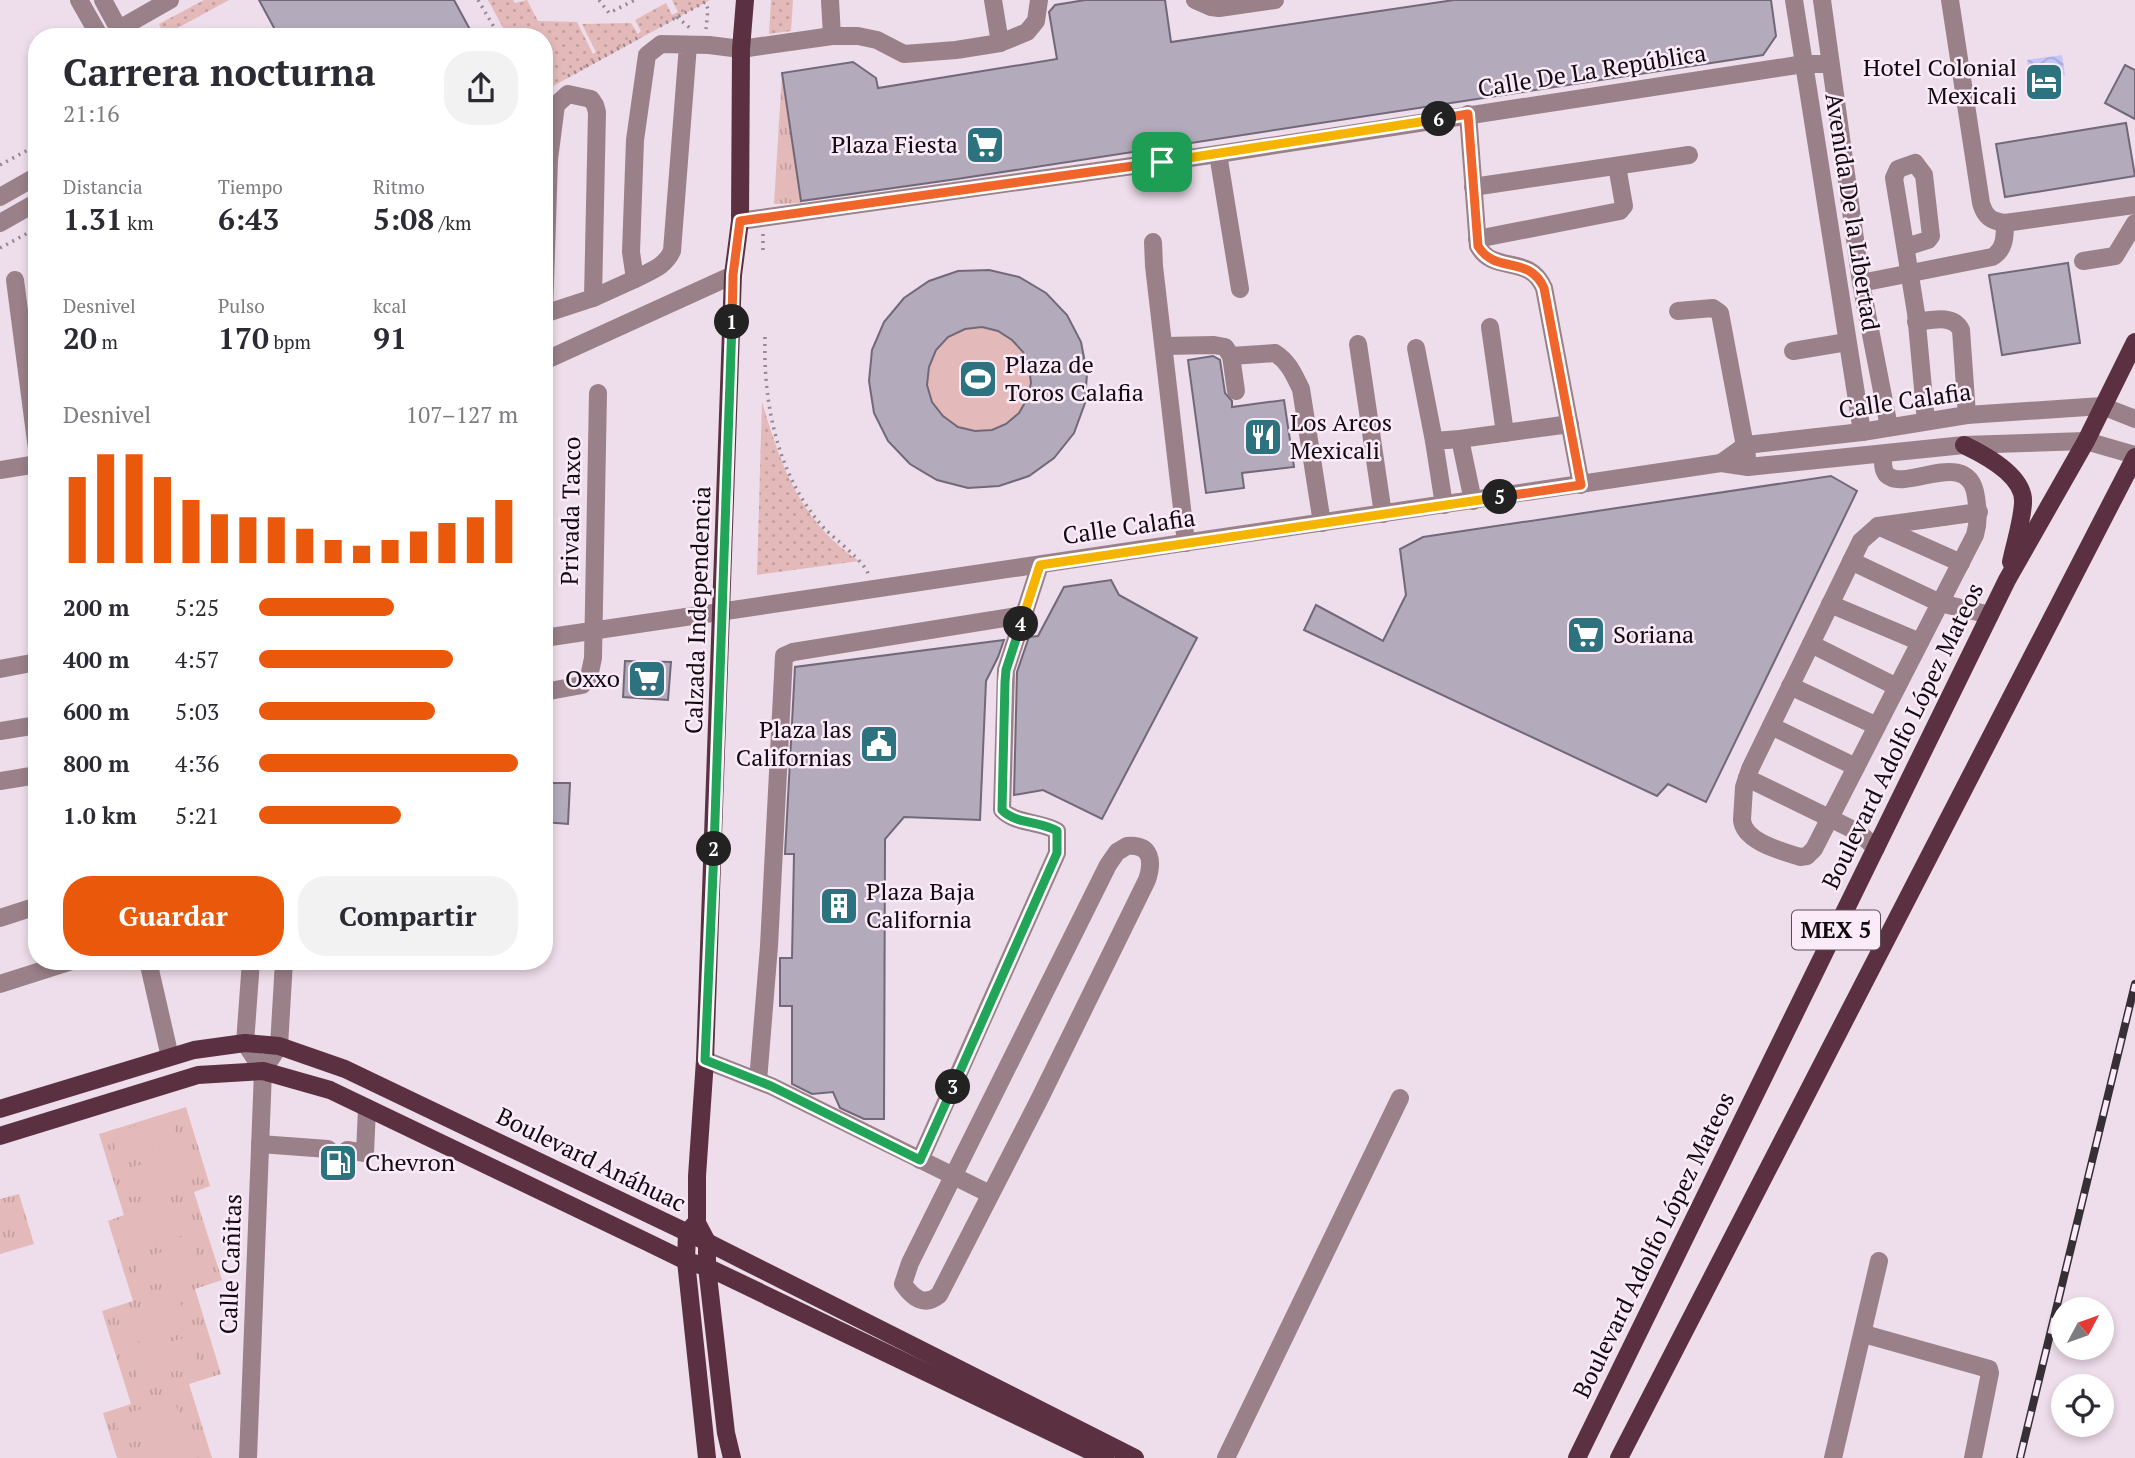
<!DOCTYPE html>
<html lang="es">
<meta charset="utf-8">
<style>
:root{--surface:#fff;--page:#f2f2f3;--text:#2b2b33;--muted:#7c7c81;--accent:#ea580c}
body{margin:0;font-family:"PT Serif",serif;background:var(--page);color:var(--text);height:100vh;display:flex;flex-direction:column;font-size:26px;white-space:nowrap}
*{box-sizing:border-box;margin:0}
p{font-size:23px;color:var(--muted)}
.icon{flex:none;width:38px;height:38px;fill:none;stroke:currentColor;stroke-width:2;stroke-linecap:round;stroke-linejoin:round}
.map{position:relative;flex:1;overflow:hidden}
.details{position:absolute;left:28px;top:28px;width:525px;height:942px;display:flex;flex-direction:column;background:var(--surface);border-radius:28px;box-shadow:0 4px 10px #0003}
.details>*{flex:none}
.needle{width:46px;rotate:49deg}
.tools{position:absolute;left:2051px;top:1297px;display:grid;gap:14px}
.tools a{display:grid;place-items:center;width:63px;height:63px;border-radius:50%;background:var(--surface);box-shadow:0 4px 10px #0003;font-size:35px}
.pin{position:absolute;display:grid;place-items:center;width:60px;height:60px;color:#fff;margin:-30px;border-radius:14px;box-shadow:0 4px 10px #0006}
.km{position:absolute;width:35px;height:35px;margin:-18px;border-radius:50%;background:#222;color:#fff;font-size:19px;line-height:35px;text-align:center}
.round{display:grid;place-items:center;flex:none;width:74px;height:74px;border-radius:28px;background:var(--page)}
.head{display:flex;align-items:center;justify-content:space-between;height:119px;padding:0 35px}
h1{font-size:38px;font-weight:700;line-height:52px}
.figures{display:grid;grid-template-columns:repeat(3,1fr);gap:10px;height:119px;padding:7px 35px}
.figures div{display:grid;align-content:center}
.figures b{font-size:30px;font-weight:700}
.figures small{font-size:19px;font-weight:400}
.figures p{font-size:19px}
.chart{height:196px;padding:14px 35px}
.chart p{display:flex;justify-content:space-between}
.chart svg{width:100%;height:126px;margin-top:7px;stroke:var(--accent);stroke-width:6}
.primary-button{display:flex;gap:14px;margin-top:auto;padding:14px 35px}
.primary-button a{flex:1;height:80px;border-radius:28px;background:var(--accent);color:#fff;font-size:28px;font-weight:700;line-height:80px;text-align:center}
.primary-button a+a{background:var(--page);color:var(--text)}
ul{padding:0 35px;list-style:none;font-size:23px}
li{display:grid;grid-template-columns:112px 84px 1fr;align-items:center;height:52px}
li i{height:18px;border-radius:9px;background:var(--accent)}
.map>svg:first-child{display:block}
.grass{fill:url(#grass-dots)}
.park{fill:url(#park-tufts)}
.garden{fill:#e3bab9}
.water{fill:url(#water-waves)}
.building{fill:#b3aabb;stroke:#716979;stroke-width:2;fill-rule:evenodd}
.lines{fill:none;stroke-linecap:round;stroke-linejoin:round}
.path{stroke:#958892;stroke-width:3.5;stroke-dasharray:2 5;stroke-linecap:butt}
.minor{stroke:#9a8089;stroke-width:18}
.major{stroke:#5b3141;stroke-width:18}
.rail-casing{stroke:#372f36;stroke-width:8}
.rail{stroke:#fbeaf8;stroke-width:5;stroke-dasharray:16;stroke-linecap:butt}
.split-1-casing{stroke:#fff;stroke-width:14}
.split-2-casing{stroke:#fff;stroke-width:14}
.split-3-casing{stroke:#fff;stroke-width:14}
.split-4-casing{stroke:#fff;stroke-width:14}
.split-5-casing{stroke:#fff;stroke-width:14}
.split-6-casing{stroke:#fff;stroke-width:14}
.split-7-casing{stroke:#fff;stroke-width:14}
.split-1{stroke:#f0652b;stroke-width:9}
.split-2{stroke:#22a559;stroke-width:9}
.split-3{stroke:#22a559;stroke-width:9}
.split-4{stroke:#22a559;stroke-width:9}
.split-5{stroke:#f5b400;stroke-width:9}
.split-6{stroke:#f0652b;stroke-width:9}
.split-7{stroke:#f5b400;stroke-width:9}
.labels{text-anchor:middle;stroke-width:5;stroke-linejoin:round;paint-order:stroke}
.shield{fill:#fbeaf8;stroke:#574e56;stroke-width:2}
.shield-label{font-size:23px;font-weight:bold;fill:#110b10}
.poi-label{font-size:24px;fill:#110b10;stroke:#fbeaf8;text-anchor:start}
.street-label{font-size:24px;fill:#110b10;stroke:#fbeaf8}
</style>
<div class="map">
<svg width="2135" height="1458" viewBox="0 0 2135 1458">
<defs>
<pattern id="grass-dots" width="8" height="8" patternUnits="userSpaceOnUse" patternTransform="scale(1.75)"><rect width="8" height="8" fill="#e3bab9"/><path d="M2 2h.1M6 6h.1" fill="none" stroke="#c29f9e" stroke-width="1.8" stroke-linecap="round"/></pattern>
<pattern id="park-tufts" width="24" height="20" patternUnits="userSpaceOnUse" patternTransform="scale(1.75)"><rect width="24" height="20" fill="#e3bab9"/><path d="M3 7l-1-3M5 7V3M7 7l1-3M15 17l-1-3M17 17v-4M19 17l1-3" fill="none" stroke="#c29f9e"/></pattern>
<pattern id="water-waves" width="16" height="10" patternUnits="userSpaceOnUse" patternTransform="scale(1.75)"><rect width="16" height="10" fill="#c4c5fb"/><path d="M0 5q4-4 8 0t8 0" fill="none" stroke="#a7a8d6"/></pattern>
</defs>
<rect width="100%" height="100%" fill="#eeddea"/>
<g class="grass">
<polygon points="204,0 229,0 174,30 162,31 159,24"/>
<polygon points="488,0 513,0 515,3 527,0 538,21 577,22 593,54 596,52 582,24 631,23 638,34 641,31 635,20 666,3 672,15 678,12 672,0 710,0 544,91 544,37 508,37"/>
<polygon points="771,0 793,0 791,31 769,34"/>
<path d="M762 402C781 466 800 522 859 561L757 575Z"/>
</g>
<g class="park">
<polygon points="782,73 801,203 774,204"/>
<polygon points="186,1107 210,1186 194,1192 222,1280 195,1289 221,1374 189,1384 212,1458 117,1458 103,1413 131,1404 102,1311 133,1301 108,1221 124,1215 99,1134"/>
<polygon points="19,1194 34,1244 0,1254 0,1199"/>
</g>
<g class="garden">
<circle cx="978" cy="379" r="109"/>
<polygon points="170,1116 179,1144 119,1161 111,1133"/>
<polygon points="182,1153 190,1181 131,1198 122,1170"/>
<polygon points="183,1205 191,1233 131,1250 123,1222"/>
<polygon points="194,1243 202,1271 142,1288 134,1260"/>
<polygon points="179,1298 187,1326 127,1345 118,1317"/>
<polygon points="190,1336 199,1364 139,1382 130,1354"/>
<polygon points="174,1399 183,1427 123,1445 114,1417"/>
<polygon points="186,1436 193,1458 127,1458 126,1454"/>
</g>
<polygon class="water" points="2062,55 2065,75 2030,80 2027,60"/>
<g class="building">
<polygon points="259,0 454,0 474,37 279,37"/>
<polygon points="1085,0 1165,0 1171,42 1454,0 1771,0 1776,36 1763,55 957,179 801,201 782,73 853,62 876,78 878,88 1057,59 1049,12 1055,5"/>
<polygon points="2125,65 2135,70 2135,119 2105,103"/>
<polygon points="2126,123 2135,176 2005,197 1996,144"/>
<polygon points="2068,263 2080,343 2002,355 1989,275"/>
<path d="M989 270 1019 277 1046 293 1067 315 1081 342 1087 373 1085 403 1074 433 1054 458 1029 476 999 486 968 488 937 480 910 464 888 441 874 413 869 381 872 350 884 322 904 298 929 281 958 271ZM982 327 998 331 1012 340 1023 352 1029 367 1031 383 1027 399 1019 413 1006 424 992 430 975 431 958 427 943 416 932 402 927 385 929 367 936 350 948 337 965 329Z"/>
<polygon points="1213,356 1220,360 1225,393 1232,401 1232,407 1284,400 1294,467 1242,473 1244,488 1206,493 1188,360"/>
<polygon points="1831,476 1857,491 1706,802 1668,784 1657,796 1304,630 1316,605 1383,641 1406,595 1400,549 1423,537"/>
<polygon points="1111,580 1119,595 1197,638 1102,819 1043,790 1014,795 1017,672 1029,637 1038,636 1064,587"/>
<polygon points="1004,640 998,657 986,681 980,820 904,817 885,839 884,1119 864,1119 840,1108 833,1092 812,1094 792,1084 792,1006 780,1006 780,958 792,958 794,854 785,854 795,667"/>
<polygon points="625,661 671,662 668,700 623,697"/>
<polygon points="544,783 570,783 568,824 544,822"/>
<polygon points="337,1155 348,1162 348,1175 328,1176 328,1160"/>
</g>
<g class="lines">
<g class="path">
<polyline points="478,0 500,37"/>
<polyline points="599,0 609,13 635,0"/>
<polyline points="677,17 690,28"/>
<polyline points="660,26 705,2 708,9 706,29"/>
<polyline points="568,76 641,36"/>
<polyline points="0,165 37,145"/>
<polyline points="0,248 37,228"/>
<polyline points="763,250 763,234"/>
<path d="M765 337C763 405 778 477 824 528 835 539 865 562 868 574"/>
</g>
<g class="minor">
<polyline points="79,0 100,37"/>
<polyline points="103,0 123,37"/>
<polyline points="830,0 832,36"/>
<polyline points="993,0 1000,43"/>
<polyline points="1195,0 1211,7 1219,8 1275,0"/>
<polyline points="1794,0 1862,432"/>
<polyline points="1822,0 1861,283 1889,427"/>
<path d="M1950 0 1981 203C1985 217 1991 221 2005 223L2135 205"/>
<polyline points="119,29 170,0"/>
<path d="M688 45 672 251C665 267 650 271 635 279L631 252 635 140 647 55 661 44 709 45 741 49 832 36H858L877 40 904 54 956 50 1000 43 1027 32 1036 21 1039 0"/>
<path d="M1468 114 1478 246C1494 275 1529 253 1544 288L1581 485"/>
<polyline points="1218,154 1240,289"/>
<polyline points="544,159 549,159 544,314"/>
<polyline points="1473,187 1689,155"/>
<polyline points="0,197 37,176"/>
<polyline points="740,221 1218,154 1804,64 1829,64"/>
<polyline points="0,223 37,202"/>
<polyline points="1477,239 1620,211 1624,206 1617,166"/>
<polyline points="1153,242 1154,266 1186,543"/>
<polyline points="1906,247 1928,240 1931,236 1924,175 1915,163 1898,169 1894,178 1916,313 1926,421"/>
<polyline points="2083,261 2115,256 2135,223"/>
<polyline points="15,280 37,449"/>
<path d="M1861 283 1992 257C2005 250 2005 236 2005 223"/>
<polyline points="593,298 635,279"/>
<polyline points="1678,311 1713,308 1720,313 1747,457"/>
<polyline points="544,314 593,298 597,112 595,105 591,99 568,94 556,105 549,159"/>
<path d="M1916 322C1932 320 1953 314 1961 330L1967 415"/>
<polyline points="1490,327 1505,433"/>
<polyline points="1358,344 1383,514"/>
<polyline points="1165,346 1214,345 1225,347 1231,356 1236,391"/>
<polyline points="1416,348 1434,441"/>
<polyline points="1793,351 1847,342"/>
<path d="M1231 356 1275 353C1289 362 1294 375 1301 389L1322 523"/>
<polyline points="544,361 733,275"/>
<polyline points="1460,439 1473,501"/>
<path d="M1883 454C1883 460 1882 470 1887 475 1906 493 1969 445 1976 497 1978 511 1979 521 1975 535L1814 849 1807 856 1800 857C1782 851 1744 842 1742 820L1744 787 1750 769 1861 541 1878 526 1979 512"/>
<polyline points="1721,463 1746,445 1862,432 1967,415 2102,406 2135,419"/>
<polyline points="0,470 37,464"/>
<polyline points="1444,505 1434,441 1460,439 1570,424"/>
<polyline points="1878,526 1961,563"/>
<polyline points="1851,561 1940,603 1990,615"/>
<polyline points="1830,604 1920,642"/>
<polyline points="544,638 1721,463 1748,467 1964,445 2086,441 2135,455"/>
<polyline points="1811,644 1897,687"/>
<polyline points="0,669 37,662"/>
<polyline points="1790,686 1877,726"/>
<polyline points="544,692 582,685 589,677 593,658 598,393"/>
<polyline points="1771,726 1856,767"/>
<polyline points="0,731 37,725"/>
<polyline points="1747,778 1858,832 1876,848"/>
<polyline points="0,781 37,775"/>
<path d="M1127 846C1152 844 1153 862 1147 880L1039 1100 939 1295C924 1307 913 1298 903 1284L910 1263 1108 865 1117 852Z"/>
<polyline points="0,918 37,906"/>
<polyline points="148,961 170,1057"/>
<polyline points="251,961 245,1043 263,1071"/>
<polyline points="0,984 72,961"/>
<polyline points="705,1060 771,1086 990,1194"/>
<polyline points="263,1071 279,1046 284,961"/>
<polyline points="758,1081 769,946 784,656 793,652 1024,615"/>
<polyline points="260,1144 328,1149"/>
<polyline points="347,1150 365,1153 367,1108"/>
<path d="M920 1160 1057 853V831C1040 821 1015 824 1002 810L1006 670 1040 565"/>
<polyline points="1864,1334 1989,1369 1990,1373 1973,1458"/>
<polyline points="248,1458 263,1071"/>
<polyline points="1226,1458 1400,1098"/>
<polyline points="1833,1458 1879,1261"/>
</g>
<g class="major">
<path d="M1964 445C1985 455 2025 476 2023 503 2022 522 2015 543 2011 562"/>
<polyline points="0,1109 194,1050 245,1043 279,1046 345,1069 707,1242 1135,1458"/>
<polyline points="0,1136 198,1075 263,1071 330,1090 647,1242 686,1261 707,1267 1105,1458"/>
<polyline points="694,1225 687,1233 686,1261 707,1458"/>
<polyline points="732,1458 726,1433 707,1267 707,1242 697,1223 697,1176 705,1060 733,275 740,221 741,49 745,0"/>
<polyline points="1577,1458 2007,580 2086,441 2135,342"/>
<polyline points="1619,1458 2135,457"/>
</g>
<defs>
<polyline id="rail" points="2020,1458 2135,984"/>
</defs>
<use href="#rail" class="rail-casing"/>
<use href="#rail" class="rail"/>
</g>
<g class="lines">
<defs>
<polyline id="split-1" points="732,322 733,275 740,221 1162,162"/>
<polyline id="split-2" points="714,849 732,322"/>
<polyline id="split-3" points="714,849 705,1060 771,1086 920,1160 953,1087"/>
<path id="split-4" d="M953 1087 1057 853V831C1040 821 1015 824 1002 810L1005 682 1006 670 1021 624"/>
<polyline id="split-5" points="1021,624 1040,565 1500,497"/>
<path id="split-6" d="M1439 119 1468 114 1478 246C1495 275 1529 254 1544 288L1581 485 1500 497"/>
<polyline id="split-7" points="1162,162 1439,119"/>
</defs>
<use href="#split-1" class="split-1-casing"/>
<use href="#split-2" class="split-2-casing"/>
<use href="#split-3" class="split-3-casing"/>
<use href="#split-4" class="split-4-casing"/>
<use href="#split-5" class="split-5-casing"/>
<use href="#split-6" class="split-6-casing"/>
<use href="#split-7" class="split-7-casing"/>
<use href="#split-1" class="split-1"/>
<use href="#split-2" class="split-2"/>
<use href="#split-3" class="split-3"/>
<use href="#split-4" class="split-4"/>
<use href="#split-5" class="split-5"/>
<use href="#split-6" class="split-6"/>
<use href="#split-7" class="split-7"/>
</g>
<defs>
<symbol id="hotel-square" viewBox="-11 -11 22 22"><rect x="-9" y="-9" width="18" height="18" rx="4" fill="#2c737f" stroke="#fbeaf8"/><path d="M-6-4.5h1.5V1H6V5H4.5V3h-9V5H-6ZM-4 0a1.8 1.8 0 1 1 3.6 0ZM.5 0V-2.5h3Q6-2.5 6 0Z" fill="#fff"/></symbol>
<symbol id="supermarket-square" viewBox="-11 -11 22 22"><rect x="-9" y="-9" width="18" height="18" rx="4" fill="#2c737f" stroke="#fbeaf8"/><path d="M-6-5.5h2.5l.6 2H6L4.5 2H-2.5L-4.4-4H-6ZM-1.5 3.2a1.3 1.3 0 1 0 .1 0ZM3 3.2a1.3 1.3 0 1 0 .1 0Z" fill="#fff"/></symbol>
<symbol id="stadium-square" viewBox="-11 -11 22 22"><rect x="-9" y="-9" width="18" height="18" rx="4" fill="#2c737f" stroke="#fbeaf8"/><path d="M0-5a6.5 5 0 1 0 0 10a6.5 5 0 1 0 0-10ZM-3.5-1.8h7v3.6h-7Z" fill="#fff"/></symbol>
<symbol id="restaurant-square" viewBox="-11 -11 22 22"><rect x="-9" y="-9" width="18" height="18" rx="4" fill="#2c737f" stroke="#fbeaf8"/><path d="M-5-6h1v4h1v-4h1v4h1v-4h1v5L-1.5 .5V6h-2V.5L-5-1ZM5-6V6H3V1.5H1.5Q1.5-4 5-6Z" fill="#fff"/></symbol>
<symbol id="civic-square" viewBox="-11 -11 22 22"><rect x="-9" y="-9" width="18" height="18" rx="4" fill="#2c737f" stroke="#fbeaf8"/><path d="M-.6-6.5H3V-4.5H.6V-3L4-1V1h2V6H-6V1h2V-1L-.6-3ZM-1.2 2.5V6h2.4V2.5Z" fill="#fff"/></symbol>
<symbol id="building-square" viewBox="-11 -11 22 22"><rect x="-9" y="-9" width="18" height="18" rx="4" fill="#2c737f" stroke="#fbeaf8"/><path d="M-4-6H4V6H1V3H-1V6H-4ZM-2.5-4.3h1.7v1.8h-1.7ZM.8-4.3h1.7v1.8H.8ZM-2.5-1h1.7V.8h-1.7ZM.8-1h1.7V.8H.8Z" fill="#fff"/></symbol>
<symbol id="fuel-square" viewBox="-11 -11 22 22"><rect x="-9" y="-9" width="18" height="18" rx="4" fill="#2c737f" stroke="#fbeaf8"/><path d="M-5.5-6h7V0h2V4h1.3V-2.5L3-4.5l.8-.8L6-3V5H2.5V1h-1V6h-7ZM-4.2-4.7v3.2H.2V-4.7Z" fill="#fff"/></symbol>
</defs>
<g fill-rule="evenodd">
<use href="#hotel-square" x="2022" y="60" width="44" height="44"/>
<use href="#supermarket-square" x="963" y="123" width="44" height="44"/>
<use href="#stadium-square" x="956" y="357" width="44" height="44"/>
<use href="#restaurant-square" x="1241" y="415" width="44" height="44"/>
<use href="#supermarket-square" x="1564" y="613" width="44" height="44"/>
<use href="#supermarket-square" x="625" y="657" width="44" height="44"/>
<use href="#civic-square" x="857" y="722" width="44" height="44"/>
<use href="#building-square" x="817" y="884" width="44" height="44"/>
<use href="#fuel-square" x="316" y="1141" width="44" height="44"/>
</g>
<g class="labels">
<rect class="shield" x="1792" y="910.5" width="88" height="39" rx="5"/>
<g class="shield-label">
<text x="1836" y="938">MEX 5</text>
</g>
<g class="poi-label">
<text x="2017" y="76" text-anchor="end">Hotel Colonial<tspan x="2017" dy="28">Mexicali</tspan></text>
<text x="958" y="153" text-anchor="end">Plaza Fiesta</text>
<text x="1005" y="373">Plaza de<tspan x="1005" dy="28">Toros Calafia</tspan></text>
<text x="1290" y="431">Los Arcos<tspan x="1290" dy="28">Mexicali</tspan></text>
<text x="1613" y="643">Soriana</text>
<text x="620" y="687" text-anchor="end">Oxxo</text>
<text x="852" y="738" text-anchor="end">Plaza las<tspan x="852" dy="28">Californias</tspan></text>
<text x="866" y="900">Plaza Baja<tspan x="866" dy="28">California</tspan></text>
<text x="365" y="1171">Chevron</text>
</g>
<g class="street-label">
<text transform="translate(1592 71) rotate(-9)" y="8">Calle De La República</text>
<text transform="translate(1852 212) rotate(81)" y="8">Avenida De la Libertad</text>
<text transform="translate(1905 401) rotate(-8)" y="8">Calle Calafia</text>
<text transform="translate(571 511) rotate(-89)" y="8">Privada Taxco</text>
<text transform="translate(1129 527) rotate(-8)" y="8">Calle Calafia</text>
<text transform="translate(698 610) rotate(-88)" y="8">Calzada Independencia</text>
<text transform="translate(1903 736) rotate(-64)" y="8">Boulevard Adolfo López Mateos</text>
<text transform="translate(591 1160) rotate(26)" y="8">Boulevard Anáhuac</text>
<text transform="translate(1654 1245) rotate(-64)" y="8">Boulevard Adolfo López Mateos</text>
<text transform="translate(231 1264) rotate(-88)" y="8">Calle Cañitas</text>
</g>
</g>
</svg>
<div class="tools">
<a><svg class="needle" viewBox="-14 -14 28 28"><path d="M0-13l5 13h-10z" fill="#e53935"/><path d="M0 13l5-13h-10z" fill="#7c7c81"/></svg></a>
<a><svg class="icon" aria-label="locate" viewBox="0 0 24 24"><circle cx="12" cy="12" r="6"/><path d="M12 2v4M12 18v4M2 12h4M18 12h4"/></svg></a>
</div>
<div class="pin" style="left:1162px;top:162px;background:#1e9e55"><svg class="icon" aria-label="arrive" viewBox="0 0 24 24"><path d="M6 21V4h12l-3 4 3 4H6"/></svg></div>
<b class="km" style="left:732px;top:322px">1</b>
<b class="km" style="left:714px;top:849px">2</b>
<b class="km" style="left:953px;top:1087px">3</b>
<b class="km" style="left:1021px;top:624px">4</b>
<b class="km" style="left:1500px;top:497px">5</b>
<b class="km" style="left:1439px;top:119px">6</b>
<section class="details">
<div class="head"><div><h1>Carrera nocturna</h1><p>21:16</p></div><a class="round"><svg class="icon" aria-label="share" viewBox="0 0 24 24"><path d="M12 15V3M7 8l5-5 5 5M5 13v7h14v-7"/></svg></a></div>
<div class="figures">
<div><p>Distancia</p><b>1.31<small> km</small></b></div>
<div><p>Tiempo</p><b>6:43</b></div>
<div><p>Ritmo</p><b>5:08<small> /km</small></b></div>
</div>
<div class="figures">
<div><p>Desnivel</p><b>20<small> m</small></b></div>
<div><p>Pulso</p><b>170<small> bpm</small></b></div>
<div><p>kcal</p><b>91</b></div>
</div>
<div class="chart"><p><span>Desnivel</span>107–127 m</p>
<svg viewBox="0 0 160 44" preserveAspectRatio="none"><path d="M5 44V14M15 44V6M25 44V6M35 44V14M45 44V22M55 44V27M65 44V28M75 44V28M85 44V32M95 44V36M105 44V38M115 44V36M125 44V33M135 44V30M145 44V28M155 44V22"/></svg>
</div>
<ul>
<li><b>200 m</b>5:25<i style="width:52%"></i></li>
<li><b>400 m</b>4:57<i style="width:75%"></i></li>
<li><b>600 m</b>5:03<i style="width:68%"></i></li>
<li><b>800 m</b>4:36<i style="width:100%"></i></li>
<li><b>1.0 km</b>5:21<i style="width:55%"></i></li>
</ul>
<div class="primary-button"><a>Guardar</a><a>Compartir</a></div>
</section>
</div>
